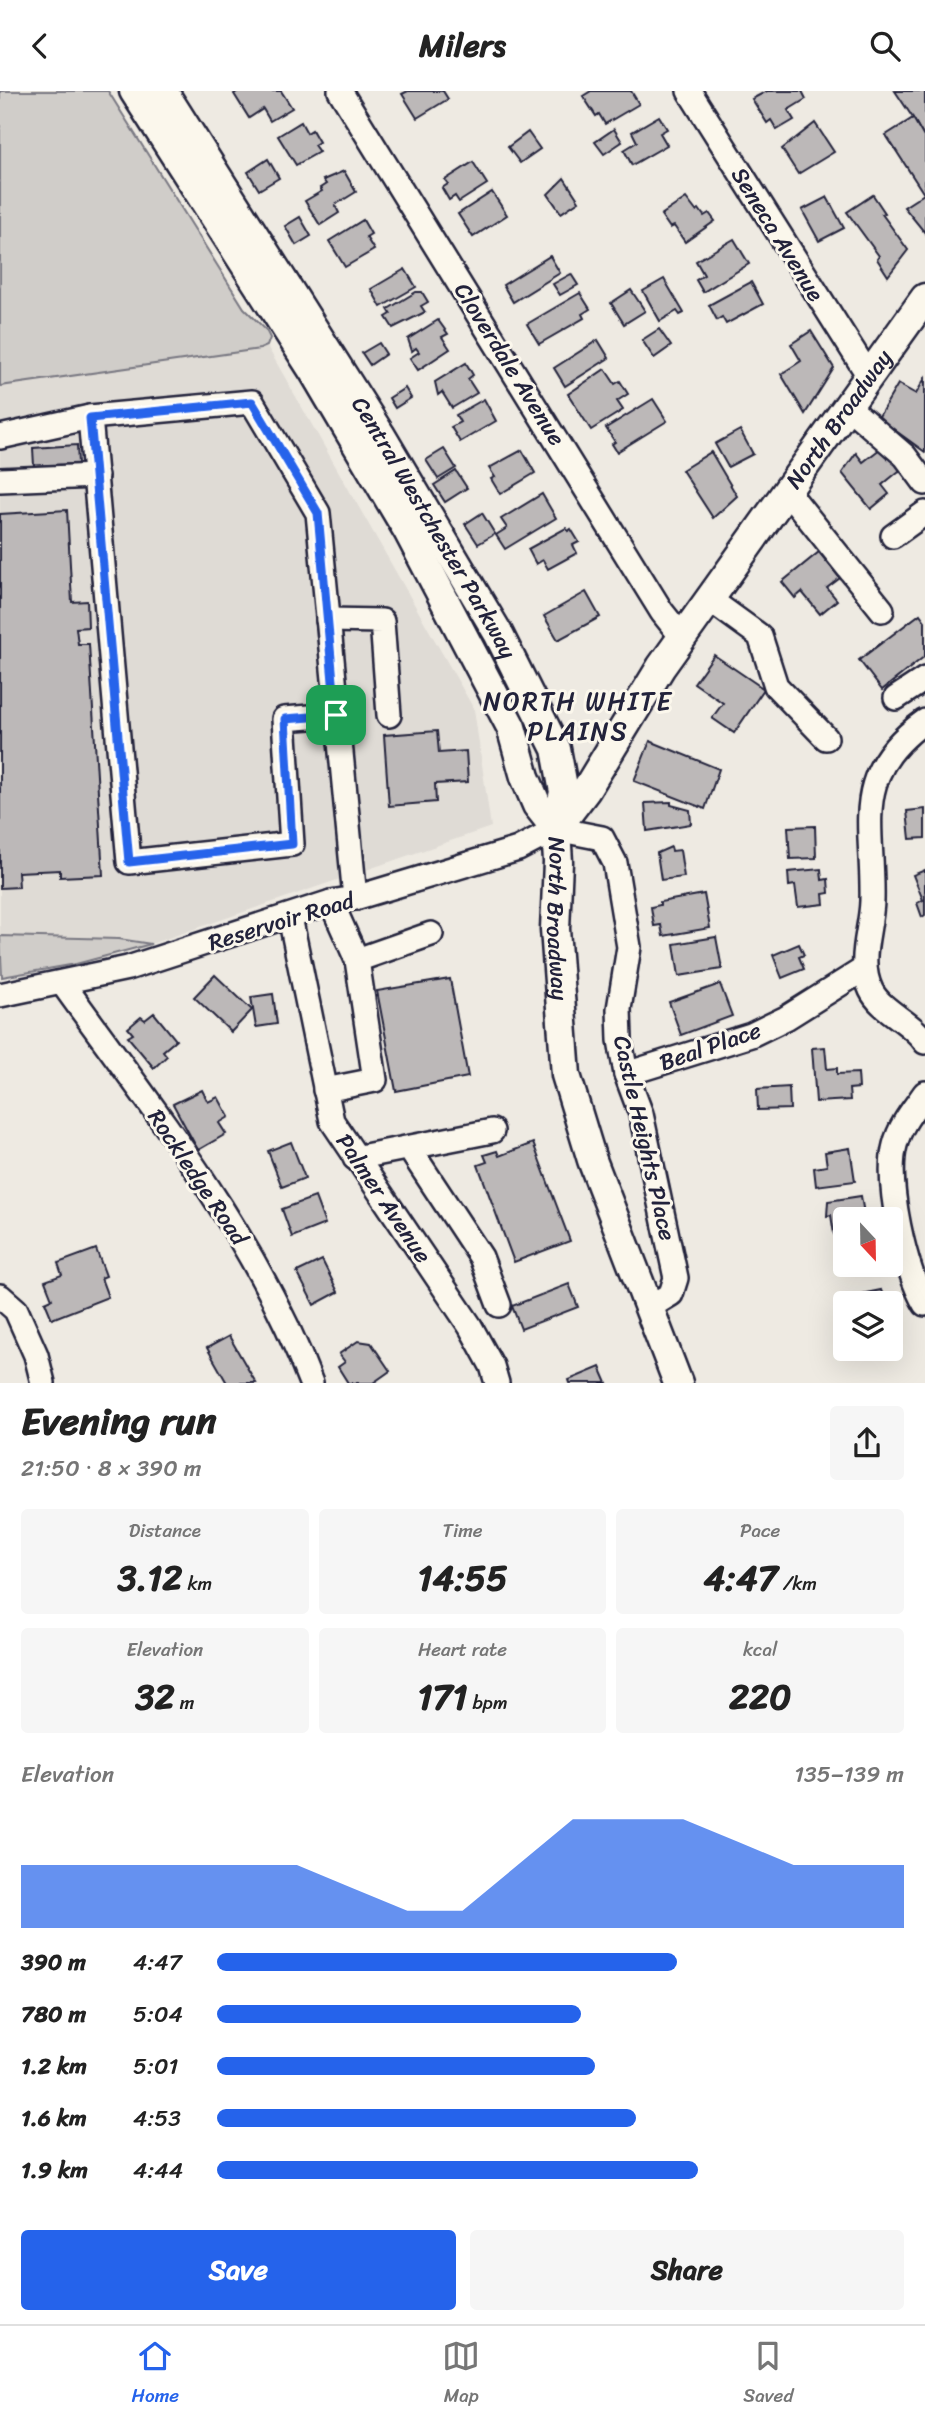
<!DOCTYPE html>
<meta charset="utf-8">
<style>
:root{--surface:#fff;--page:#f6f6f6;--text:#222;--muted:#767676;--line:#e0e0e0;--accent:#2563eb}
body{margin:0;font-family:Sriracha,sans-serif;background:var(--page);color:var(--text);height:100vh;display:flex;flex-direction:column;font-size:26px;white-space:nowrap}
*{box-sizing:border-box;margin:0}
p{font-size:23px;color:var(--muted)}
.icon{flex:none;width:38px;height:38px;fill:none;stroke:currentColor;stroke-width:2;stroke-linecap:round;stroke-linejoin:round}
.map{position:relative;height:1292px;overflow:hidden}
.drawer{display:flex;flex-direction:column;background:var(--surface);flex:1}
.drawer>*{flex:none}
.needle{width:46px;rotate:158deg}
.controls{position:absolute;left:833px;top:1116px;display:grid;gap:14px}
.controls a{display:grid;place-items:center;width:70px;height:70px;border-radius:7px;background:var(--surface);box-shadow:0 7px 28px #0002;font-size:35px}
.pin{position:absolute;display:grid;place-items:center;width:60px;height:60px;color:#fff;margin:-30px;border-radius:14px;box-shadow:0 4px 10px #0006}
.round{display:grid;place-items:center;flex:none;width:74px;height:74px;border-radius:7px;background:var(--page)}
.overview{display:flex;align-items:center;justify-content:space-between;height:119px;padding:0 21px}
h1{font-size:38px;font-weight:700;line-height:52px}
.stats{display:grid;grid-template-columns:repeat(3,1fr);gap:10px;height:119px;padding:7px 21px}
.stats div{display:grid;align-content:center;border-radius:7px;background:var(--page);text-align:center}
.stats b{font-size:35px;font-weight:700}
.stats small{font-size:19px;font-weight:400}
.stats p{font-size:19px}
.chart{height:196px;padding:14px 21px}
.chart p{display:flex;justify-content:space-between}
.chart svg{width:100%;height:126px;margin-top:7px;fill:var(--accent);opacity:.7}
.cta{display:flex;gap:14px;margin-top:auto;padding:14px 21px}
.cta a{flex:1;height:80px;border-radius:7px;background:var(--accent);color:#fff;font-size:28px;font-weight:700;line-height:80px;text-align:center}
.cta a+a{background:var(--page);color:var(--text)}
ul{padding:0 21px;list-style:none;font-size:23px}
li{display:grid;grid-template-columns:112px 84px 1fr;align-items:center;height:52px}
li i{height:18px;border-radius:9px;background:var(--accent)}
header{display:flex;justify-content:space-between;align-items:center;height:91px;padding:0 21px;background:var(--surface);font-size:32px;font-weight:700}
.tab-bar{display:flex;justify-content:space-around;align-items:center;height:98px;border-top:2px solid var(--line);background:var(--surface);font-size:19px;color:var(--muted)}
.tab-bar a{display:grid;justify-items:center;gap:4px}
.tab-bar .current{color:var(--accent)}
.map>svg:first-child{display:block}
.built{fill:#dfdbd5}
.green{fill:#d0cdc9;stroke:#797882;stroke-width:2}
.building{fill:#bcb8b8;stroke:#22223b;stroke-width:2}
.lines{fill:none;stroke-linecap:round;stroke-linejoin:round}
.minor-casing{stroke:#22223b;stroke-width:28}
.major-casing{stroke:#22223b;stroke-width:33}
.minor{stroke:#fbf7ec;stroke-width:23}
.major{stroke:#fbf7ec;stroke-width:28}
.route-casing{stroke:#fff;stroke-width:14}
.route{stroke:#2563eb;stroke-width:9}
.labels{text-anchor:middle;stroke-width:6;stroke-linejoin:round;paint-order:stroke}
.street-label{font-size:23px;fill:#22223b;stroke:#fbf7ec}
.quarter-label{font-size:26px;letter-spacing:2px;fill:#22223b;stroke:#fbf7ec}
</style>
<header><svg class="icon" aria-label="back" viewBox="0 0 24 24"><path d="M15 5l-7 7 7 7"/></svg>Milers<svg class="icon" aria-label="search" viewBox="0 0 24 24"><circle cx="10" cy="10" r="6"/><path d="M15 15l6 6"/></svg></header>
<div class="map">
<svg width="925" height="1292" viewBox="0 0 925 1292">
<rect width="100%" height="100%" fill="#eeeae2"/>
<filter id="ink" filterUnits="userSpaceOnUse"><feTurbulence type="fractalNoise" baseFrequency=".0143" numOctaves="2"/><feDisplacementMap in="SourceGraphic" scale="14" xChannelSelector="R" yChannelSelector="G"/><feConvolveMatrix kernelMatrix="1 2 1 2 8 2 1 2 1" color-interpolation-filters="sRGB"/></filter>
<g filter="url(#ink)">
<polygon class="built" points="267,255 474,618 491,736 151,853 119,848 0,845 0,295 260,258"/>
<g class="green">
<polygon points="0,0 108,0 244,217 266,239 270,247 267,255 260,258 0,295"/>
<polygon points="0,845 119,848 151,853 76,873 2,886"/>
</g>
<g class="building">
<polygon points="238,0 281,0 292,17 270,30 263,18 249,27 234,3"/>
<polygon points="408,0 443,0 448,8 417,27 402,3"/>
<polygon points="591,0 631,0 639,13 605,33 599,23 596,25 583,5"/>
<polygon points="767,0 802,0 806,8 788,19 794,29 777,39 771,29 767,32 752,8"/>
<polygon points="895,0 925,0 925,48 913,27"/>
<polygon points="659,25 667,38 660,42 667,54 632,74 624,59 637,51 632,41"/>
<polygon points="913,27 925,48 925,142 904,116 924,103 886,44"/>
<polygon points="301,31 307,42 312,39 319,51 314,54 319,61 296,74 278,45"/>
<polygon points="815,32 834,61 798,83 782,58"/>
<polygon points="614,38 622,51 604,63 595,51"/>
<polygon points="528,41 540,58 520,72 508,56"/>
<polygon points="268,68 279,87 259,99 248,81"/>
<polygon points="473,71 487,93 459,111 455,105 449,109 442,97 448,93 445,89"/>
<polygon points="344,80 356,101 335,114 339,122 320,134 305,110 322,100 320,97 326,93 323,89"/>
<polygon points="564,87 579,110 561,122 548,103"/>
<polygon points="492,101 507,124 473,146 458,123"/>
<polygon points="873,104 885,122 882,123 908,159 888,185 877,168 879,165 847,121"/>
<polygon points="827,106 844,137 819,150 802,119"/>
<polygon points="686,107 696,120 699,118 704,125 709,122 715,130 685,151 674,135 670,137 661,124"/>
<polygon points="300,126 311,145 296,154 285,135"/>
<polygon points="363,129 371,143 366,146 374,159 345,176 329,150"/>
<polygon points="734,148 749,173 703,201 696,189 704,184 696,170"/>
<polygon points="550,165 560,182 513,211 503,194"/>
<polygon points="405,178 416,196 381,216 371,198"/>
<polygon points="571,183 578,194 560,204 553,193"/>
<polygon points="664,188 684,222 680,224 677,220 660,230 643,200"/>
<polygon points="751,191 763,213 726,233 722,226 717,229 709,214"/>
<polygon points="631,199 645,220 624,233 611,212"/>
<polygon points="416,201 422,201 428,211 421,215 425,221 393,237 386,226 391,223 388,218"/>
<polygon points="580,202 590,218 582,223 584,227 539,253 527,233"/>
<polygon points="438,229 448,243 442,246 450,258 418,279 410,267 419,261 416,257 412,260 408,248"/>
<polygon points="659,238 671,255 654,267 642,249"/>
<polygon points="811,240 834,277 805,323 781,283 801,270 791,253"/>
<polygon points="598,249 609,267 565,295 554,277"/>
<polygon points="379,252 386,263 370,274 362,262"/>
<polygon points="466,272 473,284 468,288 477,302 452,317 442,301 438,304 435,291"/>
<polygon points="605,278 615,293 620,290 628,303 617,310 623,319 591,339 568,303"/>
<polygon points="925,287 925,361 878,327 898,293 916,303"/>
<polygon points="405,297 411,307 395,317 389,307"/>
<polygon points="484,308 496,330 460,351 451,336 460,331 456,324"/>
<polygon points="653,308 667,330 617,361 612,353 615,351 606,337"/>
<polygon points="740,339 753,363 728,376 715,353"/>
<polygon points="77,354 78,373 34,375 33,357"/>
<polygon points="885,354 904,376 882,394 889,403 871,418 842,382 856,362 863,371"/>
<polygon points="444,358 456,377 438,388 426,369"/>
<polygon points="522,359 535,382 500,403 491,388 495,386 489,377"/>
<polygon points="711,361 737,405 713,427 682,379"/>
<polygon points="456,380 467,397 445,411 434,394"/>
<polygon points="542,403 556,427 505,458 496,444 507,437 501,428"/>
<polygon points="67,419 72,511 87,510 88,536 76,537 78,553 89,553 103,784 60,786 60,779 18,781 19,796 0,797 0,423"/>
<polygon points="482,422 495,443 478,453 465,433"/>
<polygon points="566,437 568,440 571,438 579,451 573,454 577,462 548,478 543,469 536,473 528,458"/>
<polygon points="819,461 840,487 827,497 837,509 820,523 802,501 795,507 782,491"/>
<polygon points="586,501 600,526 558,549 544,525"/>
<polygon points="920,523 925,530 925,565 882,599 859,569"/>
<polygon points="714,564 764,598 734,642 712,627 723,612 694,592"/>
<polygon points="437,640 439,662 466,660 468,691 435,693 436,711 389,715 384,644"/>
<polygon points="650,650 719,678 705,718 634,690"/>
<polygon points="671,711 671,714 690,719 691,733 647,740 645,712"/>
<polygon points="925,718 925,747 910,748 907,720"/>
<polygon points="815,735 816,767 790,768 788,736"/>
<polygon points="671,756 672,760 680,759 684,786 661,789 657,762"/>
<polygon points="821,778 822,789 828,788 829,802 823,803 824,813 798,816 795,794 789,795 788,781"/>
<polygon points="925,779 925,824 922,826 917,812 923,809 913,784"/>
<polygon points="704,803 710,837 663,845 661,834 654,835 651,816 660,814 660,811"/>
<polygon points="716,846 722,878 679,885 674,853"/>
<polygon points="799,853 804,864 799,866 804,878 782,887 773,864"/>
<polygon points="215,884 252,919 231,941 194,906"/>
<polygon points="450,888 468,986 396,1000 377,900"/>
<polygon points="720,893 732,925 681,944 669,911"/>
<polygon points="273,903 277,933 256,936 251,906"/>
<polygon points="154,922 176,949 163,960 167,965 154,977 128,946 133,943 128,937 141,926 145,929"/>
<polygon points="825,956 827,978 837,977 837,983 858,982 859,997 849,998 850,1009 816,1011 812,957"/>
<polygon points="789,996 790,1018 758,1019 757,998"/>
<polygon points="202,999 208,1011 218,1006 229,1026 219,1032 226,1043 198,1059 173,1013"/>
<polygon points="291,1051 305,1087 282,1096 268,1060"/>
<polygon points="533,1052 570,1150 514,1171 478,1074 487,1071 484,1064 497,1060 499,1065"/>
<polygon points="850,1057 855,1090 816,1095 814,1077 827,1075 825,1061"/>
<polygon points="861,1105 865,1129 845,1129 845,1141 834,1143 831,1124 827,1125 828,1110"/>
<polygon points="315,1106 325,1133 292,1146 282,1118"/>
<polygon points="96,1158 106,1185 101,1187 108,1206 52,1228 45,1211 52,1208 45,1190 62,1184 58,1172"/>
<polygon points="322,1169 338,1201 314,1214 297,1181"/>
<polygon points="569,1193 578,1216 521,1238 512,1215"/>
<polygon points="881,1199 886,1213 863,1213 861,1203"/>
<polygon points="229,1245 256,1292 227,1292 207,1257"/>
<polygon points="358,1250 371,1252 390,1280 373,1292 348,1292 338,1276 345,1271 339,1263"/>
<polygon points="600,1276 607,1292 570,1292 569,1289"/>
</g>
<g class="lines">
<defs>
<g id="minor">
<polyline points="340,0 662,521 682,546"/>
<polyline points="689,0 869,285"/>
<polyline points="847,315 905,365 925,392"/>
<polyline points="0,346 90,326"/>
<polyline points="0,389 96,385"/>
<polyline points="787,400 882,519"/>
<polyline points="893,445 925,422"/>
<polyline points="709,508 760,545 776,595 826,647"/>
<polyline points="328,529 382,530 389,624"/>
<polyline points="896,607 925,588"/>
<polyline points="336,624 284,628 292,753 129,771 90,326 252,311 318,422 355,807"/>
<path d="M925 630C849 684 874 733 872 810 871 841 857 869 871 899 881 920 912 931 925 951"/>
<polyline points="290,826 332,1030 470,1235 492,1275 497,1292"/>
<polyline points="357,869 431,843"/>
<path d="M63 893C154 1020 255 1144 311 1292"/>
<polyline points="0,904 128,877 331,811 355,807 518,758 556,738 602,747 615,772 629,856 619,918 620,949 626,983 641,1023 676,1187 671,1203 648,1217"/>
<polyline points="626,983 751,944 786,927 864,878"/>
<polyline points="325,999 375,989 357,869 331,811"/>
<path d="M925 1002C913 1019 900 1034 895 1054 885 1091 905 1180 925 1213"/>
<polyline points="409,1057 481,1166 499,1214"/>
<polyline points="355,1067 492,1040"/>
<polyline points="0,1205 16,1219 36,1264 43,1292"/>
</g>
<g id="major">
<polyline points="134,0 314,281 408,440 511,636 525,686 537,714 556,738"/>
<path id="s1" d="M163 0 380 343 498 542 556 658 564 701 556 738 558 771 555 838 566 984 592 1069 678 1292"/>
<path id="s2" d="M560 733 586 699 661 576 925 207"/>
</g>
</defs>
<use href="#minor" class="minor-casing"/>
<use href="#major" class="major-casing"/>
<use href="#minor" class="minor"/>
<use href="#major" class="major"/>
</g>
</g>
<g class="lines" filter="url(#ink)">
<defs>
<polygon id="route" points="252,311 318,422 336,624 285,628 292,753 129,771 90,327"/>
</defs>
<use href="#route" class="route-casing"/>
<use href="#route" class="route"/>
</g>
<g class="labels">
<g class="street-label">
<text transform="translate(778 143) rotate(58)" y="8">Seneca Avenue</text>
<text transform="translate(510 273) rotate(58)" y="8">Cloverdale Avenue</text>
<text dy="8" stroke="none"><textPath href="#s2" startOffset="492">North Broadway</textPath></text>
<text dy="8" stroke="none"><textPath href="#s1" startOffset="514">Central Westchester Parkway</textPath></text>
<text dy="8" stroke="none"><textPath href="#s1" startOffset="938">North Broadway</textPath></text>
<text transform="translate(281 830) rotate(-17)" y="8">Reservoir Road</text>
<text transform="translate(710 955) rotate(-19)" y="8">Beal Place</text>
<text transform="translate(645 1047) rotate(77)" y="8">Castle Heights Place</text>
<text transform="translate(198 1086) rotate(56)" y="8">Rockledge Road</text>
<text transform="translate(384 1107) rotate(56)" y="8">Palmer Avenue</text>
</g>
<g class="quarter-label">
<text x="578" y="619">NORTH WHITE<tspan x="578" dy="30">PLAINS</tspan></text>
</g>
</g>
</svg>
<div class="controls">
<a><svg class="needle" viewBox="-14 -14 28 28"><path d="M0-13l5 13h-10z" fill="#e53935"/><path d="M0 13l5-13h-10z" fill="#767676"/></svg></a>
<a><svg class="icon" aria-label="layers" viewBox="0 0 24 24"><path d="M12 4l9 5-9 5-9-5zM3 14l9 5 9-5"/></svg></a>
</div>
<div class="pin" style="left:336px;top:624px;background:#1e9e55"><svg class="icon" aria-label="arrive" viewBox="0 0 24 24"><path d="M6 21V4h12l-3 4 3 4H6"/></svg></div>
</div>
<section class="drawer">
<div class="overview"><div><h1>Evening run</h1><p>21:50 · 8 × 390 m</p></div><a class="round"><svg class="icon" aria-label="share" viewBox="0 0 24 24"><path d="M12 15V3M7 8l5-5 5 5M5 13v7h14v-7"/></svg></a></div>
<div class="stats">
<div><p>Distance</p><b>3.12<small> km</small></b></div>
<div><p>Time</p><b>14:55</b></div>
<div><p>Pace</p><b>4:47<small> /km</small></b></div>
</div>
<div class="stats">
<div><p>Elevation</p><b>32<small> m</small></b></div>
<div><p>Heart rate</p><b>171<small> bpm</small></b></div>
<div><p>kcal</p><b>220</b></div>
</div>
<div class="chart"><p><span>Elevation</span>135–139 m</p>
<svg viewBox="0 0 160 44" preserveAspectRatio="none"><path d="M0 44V22L10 22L20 22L30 22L40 22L50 22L60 30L70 38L80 38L90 22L100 6L110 6L120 6L130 14L140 22L150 22L160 22V44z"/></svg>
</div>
<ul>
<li><b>390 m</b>4:47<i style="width:67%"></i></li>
<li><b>780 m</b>5:04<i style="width:53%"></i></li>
<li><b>1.2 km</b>5:01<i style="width:55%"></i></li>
<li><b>1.6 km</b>4:53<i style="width:61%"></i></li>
<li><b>1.9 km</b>4:44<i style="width:70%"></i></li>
</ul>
<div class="cta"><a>Save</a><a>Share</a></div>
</section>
<nav class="tab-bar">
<a class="current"><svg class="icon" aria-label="home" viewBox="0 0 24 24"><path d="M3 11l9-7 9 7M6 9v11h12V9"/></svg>Home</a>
<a><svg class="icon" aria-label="map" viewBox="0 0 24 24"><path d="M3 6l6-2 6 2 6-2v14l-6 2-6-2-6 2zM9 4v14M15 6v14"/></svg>Map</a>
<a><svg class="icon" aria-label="saved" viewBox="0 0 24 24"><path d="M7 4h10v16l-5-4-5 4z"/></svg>Saved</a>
</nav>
